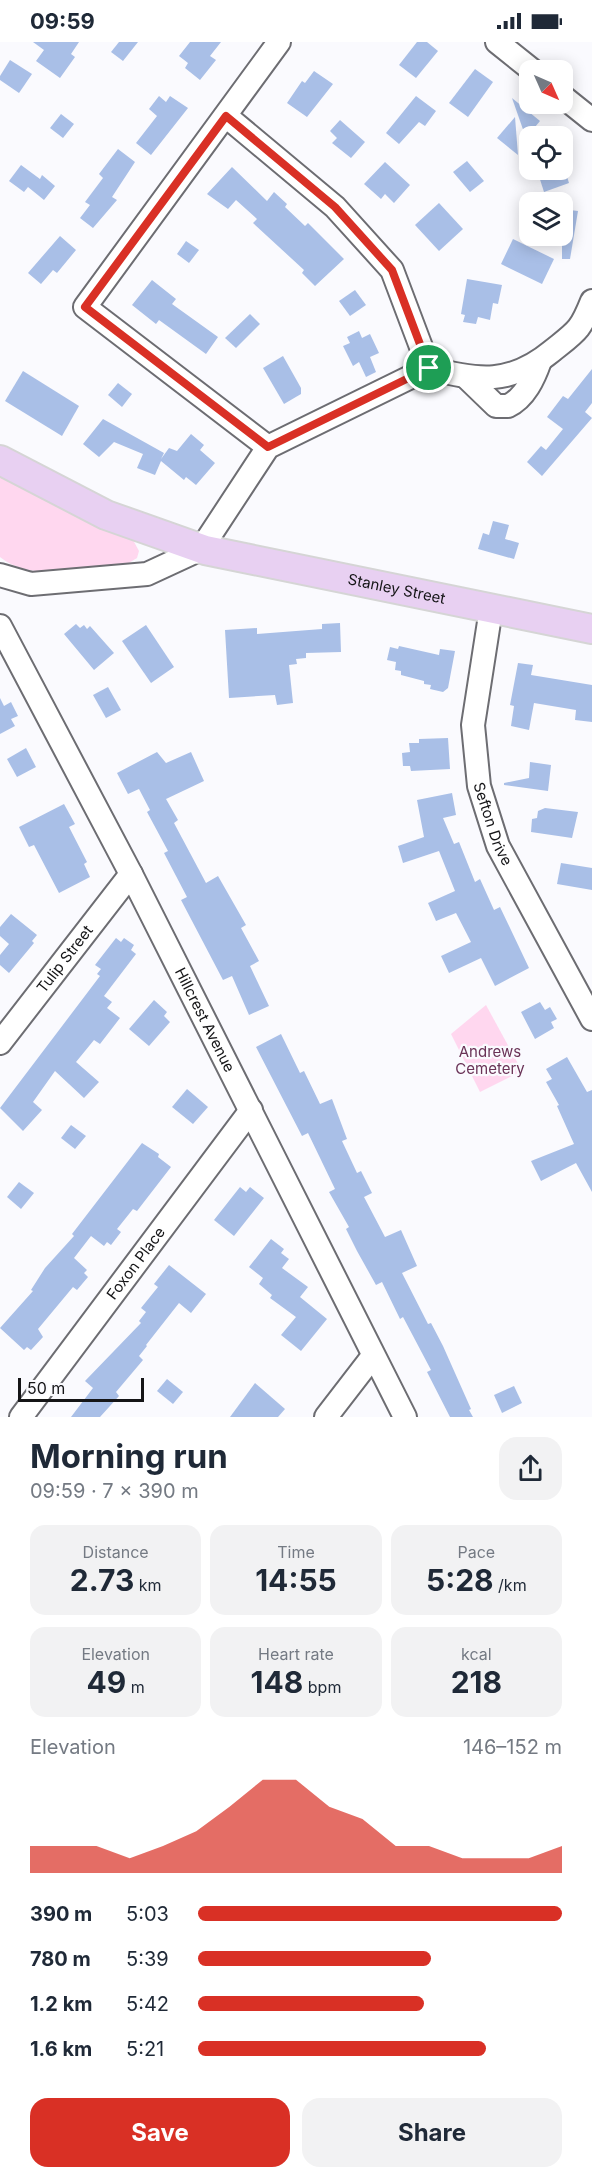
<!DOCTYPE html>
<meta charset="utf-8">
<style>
:root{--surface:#fff;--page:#f2f2f3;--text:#1f2937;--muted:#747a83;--accent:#d93025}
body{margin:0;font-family:Inter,sans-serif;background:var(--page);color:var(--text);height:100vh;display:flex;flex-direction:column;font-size:22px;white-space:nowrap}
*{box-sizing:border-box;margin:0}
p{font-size:20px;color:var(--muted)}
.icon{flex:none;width:33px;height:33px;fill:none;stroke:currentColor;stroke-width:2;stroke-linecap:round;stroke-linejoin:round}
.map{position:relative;height:1375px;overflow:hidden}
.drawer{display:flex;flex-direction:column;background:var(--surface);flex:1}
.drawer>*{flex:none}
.needle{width:39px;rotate:135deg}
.controls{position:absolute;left:519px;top:18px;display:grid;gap:12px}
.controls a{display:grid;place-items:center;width:54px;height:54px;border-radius:12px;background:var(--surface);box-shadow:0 3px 15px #0003;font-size:30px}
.scale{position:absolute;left:18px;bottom:15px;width:126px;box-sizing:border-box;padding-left:6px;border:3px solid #151517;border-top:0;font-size:16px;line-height:21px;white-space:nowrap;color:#151517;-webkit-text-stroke:4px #fafafe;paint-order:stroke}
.pin{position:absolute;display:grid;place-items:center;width:51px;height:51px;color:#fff;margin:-26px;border:3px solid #fff;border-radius:50%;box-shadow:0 2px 6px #0007}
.round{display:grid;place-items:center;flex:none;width:63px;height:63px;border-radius:18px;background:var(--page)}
.overview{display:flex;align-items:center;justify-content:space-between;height:102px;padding:0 30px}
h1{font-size:33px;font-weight:700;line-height:45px}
.metrics{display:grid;grid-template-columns:repeat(3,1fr);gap:9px;height:102px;padding:6px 30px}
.metrics div{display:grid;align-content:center;border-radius:15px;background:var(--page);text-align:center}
.metrics b{font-size:30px;font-weight:700}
.metrics small{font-size:16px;font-weight:400}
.metrics p{font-size:16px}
.chart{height:168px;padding:12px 30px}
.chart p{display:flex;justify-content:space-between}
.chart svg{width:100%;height:108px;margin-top:6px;fill:var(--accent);opacity:.7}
.action{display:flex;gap:12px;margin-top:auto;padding:12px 30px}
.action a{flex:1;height:69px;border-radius:18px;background:var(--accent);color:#fff;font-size:24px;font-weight:700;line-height:69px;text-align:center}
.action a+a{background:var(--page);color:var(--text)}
ul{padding:0 30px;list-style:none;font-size:20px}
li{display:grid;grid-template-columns:96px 72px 1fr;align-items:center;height:45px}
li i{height:15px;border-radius:8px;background:var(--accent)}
.status{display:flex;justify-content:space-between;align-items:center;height:42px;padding:0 30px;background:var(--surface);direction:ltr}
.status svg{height:16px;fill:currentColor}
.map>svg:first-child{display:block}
.green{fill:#ffd7ef}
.building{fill:#a9bfe7}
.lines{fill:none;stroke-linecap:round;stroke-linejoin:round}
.minor-casing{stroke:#6d6d72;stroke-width:26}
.major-casing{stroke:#d5d5d5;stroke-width:32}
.minor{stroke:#fff;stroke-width:22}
.major{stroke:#e8d0f2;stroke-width:28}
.route-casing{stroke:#fff;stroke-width:12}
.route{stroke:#d93025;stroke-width:8}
.labels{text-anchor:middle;stroke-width:4.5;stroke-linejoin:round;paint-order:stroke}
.street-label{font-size:15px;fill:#151517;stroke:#fafafe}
.park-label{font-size:15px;fill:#6a3357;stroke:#fafafe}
</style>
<div class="status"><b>09:59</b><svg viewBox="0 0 49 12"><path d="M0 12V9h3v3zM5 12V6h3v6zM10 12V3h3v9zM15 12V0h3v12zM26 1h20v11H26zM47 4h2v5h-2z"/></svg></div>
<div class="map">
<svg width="592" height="1375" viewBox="0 0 592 1375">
<rect width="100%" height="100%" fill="#fafafe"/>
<g class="green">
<path d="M0 432 76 474 133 498 139 509 137 516 127 522C88 526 32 541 0 515Z"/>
<polygon points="486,963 522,1029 480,1050 451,992"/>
</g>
<g class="building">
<polygon points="33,0 79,0 71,12 75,15 60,36 36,19 44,8"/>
<polygon points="119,0 138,0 123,19 111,10"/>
<polygon points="190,0 221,0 210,14 216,18 200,38 185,26 188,21 179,14"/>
<polygon points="417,0 427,0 438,9 416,36 399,23"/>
<polygon points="10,18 32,32 19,51 0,38 0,34"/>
<polygon points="475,27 493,40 468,75 449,61"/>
<polygon points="314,29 333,42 307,75 287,61 302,39 305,41"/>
<polygon points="159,54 166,60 170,54 188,66 151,113 136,101 157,74 149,67"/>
<polygon points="416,54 436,69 425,84 419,80 399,102 386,91"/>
<polygon points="512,56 540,79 526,96"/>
<polygon points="61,72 74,82 63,96 50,86"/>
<polygon points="515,75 518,113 497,96"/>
<polygon points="340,78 365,100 351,116 332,101 337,96 330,89"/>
<polygon points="118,107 135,120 112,155 117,158 93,186 80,176 90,163 85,160 103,136 99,132"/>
<polygon points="467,119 484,139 470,150 453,130"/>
<polygon points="385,120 410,143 394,161 385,152 381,157 364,142"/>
<polygon points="21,123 40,137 42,133 55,144 44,158 28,145 24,150 9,139"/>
<polygon points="232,125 267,159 274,150 287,162 285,165 305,184 308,181 344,217 315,244 302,231 304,228 253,181 257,177 236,158 228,167 207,152"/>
<polygon points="537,128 565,128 569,141 544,150"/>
<polygon points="439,161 463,187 439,209 415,183"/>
<polygon points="562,167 578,169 570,217 562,217"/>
<polygon points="60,194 76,208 57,231 53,228 41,242 28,231"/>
<polygon points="513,197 554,217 542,242 501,222"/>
<polygon points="186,199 199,208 189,221 177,212"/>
<polygon points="467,237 502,243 498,262 493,261 490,278 478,275 476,282 463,280 465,273 461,272"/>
<polygon points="152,238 176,257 172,262 218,295 206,312 159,278 156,282 132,263"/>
<polygon points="355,248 366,263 350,274 339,259"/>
<polygon points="250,272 260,282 236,306 225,296"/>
<polygon points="359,289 362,296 370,292 379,311 370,315 376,330 366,335 359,320 353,324 343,304 350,301 347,295"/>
<polygon points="283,314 301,346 301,352 284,362 263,326"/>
<polygon points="592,327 592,361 585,370 592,376 542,434 527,420 541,404 546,408 563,387 547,375 563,354 568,357"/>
<polygon points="23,329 79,364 62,394 5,359"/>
<polygon points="118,341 132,352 122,365 108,353"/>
<polygon points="103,377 164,411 161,417 169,406 177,409 191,392 204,403 200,408 215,421 196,443 186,435 184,438 161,419 155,433 137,426 143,412 114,400 99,415 83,402"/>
<polygon points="493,479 509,483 505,497 519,501 514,517 478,507 483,491 489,493"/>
<polygon points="340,581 341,610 306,611 306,616 296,617 297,622 289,623 293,661 277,663 275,653 229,656 225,588 257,586 257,592 322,587 322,582"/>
<polygon points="76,582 80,586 84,583 87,587 90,584 114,611 94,628 64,592"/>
<polygon points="146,583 174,625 151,641 122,599"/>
<polygon points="399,604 439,613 440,607 455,609 448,646 443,650 430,647 431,643 424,642 424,639 401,633 401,629 395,628 396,620 387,618 390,605 398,607"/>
<polygon points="518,621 533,623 531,633 592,643 592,680 575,678 576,668 534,661 529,688 511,684 514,664 510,663"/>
<polygon points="108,645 121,668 106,676 93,653"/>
<polygon points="0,656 4,664 11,660 18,674 11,677 15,684 0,692"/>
<polygon points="448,696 450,727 411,729 410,724 403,724 402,711 410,710 409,701 419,701 419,697"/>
<polygon points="26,706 36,725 17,735 7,717"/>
<polygon points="157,710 166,721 191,710 204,739 166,757 178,778 174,781 206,841 218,834 246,883 241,886 259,919 250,924 269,964 249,973 232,934 223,938 181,858 187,855 164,811 168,809 147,770 150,768 139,747 128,752 117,731"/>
<polygon points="530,720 551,723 548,749 504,743 504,741 529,736"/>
<polygon points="452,751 456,773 443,776 454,802 459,800 475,840 480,837 494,868 500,865 529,926 495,944 481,916 449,931 441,914 471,900 456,871 436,879 428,861 455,849 439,809 403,821 398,804 424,795 417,758"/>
<polygon points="64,762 75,782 69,785 87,820 84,822 90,835 59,851 34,803 29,805 19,785"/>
<polygon points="545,766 578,770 572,796 531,790 532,777 537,776 538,769"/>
<polygon points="561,821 592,826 592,848 557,842"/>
<polygon points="11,872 37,893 32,899 34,901 9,931 0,923 0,913 9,902 0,894 0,885"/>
<polygon points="116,896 121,900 124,896 134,903 131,908 136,912 104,954 112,960 107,966 120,976 100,1002 94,998 76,1020 99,1040 84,1056 55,1029 33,1060 42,1068 23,1089 0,1066 100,934 97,932 101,927 95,923"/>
<polygon points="154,958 167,970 164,974 170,980 149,1004 129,987"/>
<polygon points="540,960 545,968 550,965 557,977 551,980 554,986 535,997 521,970"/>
<polygon points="281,992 300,1031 304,1029 320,1062 332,1057 347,1097 342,1099 357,1131 361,1129 372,1151 364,1155 385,1195 401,1188 417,1224 402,1231 428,1282 431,1281 443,1304 471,1367 469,1368 473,1375 450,1375 427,1330 431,1328 403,1275 400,1277 382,1240 376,1243 357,1209 346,1187 349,1185 329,1150 335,1147 308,1091 302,1094 256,1005"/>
<polygon points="567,1015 587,1050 592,1048 592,1150 576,1121 541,1139 531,1119 574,1102 557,1064 559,1063 546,1040 552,1037 546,1027"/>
<polygon points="187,1047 208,1065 193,1082 172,1065"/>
<polygon points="71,1083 86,1094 75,1107 61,1096"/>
<polygon points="142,1101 159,1112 158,1115 171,1125 137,1169 133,1167 117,1187 121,1190 111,1203 107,1200 104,1204 91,1194 74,1216 87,1228 84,1231 88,1235 77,1248 73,1245 38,1287 43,1295 31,1308 27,1305 24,1308 0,1286 33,1249 31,1248 45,1226 74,1194 72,1192"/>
<polygon points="19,1140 34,1151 21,1167 7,1155"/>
<polygon points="240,1145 246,1150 250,1145 264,1156 234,1194 214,1178"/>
<polygon points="271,1197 284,1207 281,1211 289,1217 282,1226 308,1245 300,1255 327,1277 301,1309 281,1293 296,1275 270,1256 272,1253 259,1242 263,1236 249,1225"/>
<polygon points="169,1223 206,1252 191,1271 179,1261 146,1303 147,1304 139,1314 143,1318 116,1350 119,1354 100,1375 71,1375 93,1346 85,1339 141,1281 139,1279 146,1270 141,1266 158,1245 154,1242"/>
<polygon points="167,1337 183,1350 173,1362 157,1349"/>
<polygon points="255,1341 285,1367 278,1375 230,1375"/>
<polygon points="514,1344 522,1361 502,1371 494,1353"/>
</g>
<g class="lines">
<defs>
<g id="minor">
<polyline points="497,0 532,28"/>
<polyline points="562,54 592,78"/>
<polyline points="226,74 335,165 392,228 429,326"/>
<path d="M467 336 496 364H508C525 356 534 336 540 319"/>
<polyline points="268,405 85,265 279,0"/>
<path d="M0 533 31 542 147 532 201 507 268 405 429 326C478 339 511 343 552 309 577 289 580 289 592 259"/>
<path id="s1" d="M491 567 473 683 479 744 498 804 592 977"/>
<path id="s2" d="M0 584 131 832 405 1375"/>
<path id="s3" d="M0 1001 131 832"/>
<path id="s4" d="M21 1375 251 1068"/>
<polyline points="326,1375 373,1314"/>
</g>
<g id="major">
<path id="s5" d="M0 418 106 473 205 508 592 587"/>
</g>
</defs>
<use href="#minor" class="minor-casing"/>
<use href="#major" class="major-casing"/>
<use href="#minor" class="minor"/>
<use href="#major" class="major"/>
</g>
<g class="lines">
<defs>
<polygon id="route" points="226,74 335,165 392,228 429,326 268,405 85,265"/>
</defs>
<use href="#route" class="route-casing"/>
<use href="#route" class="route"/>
</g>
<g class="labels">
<g class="street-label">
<text dy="5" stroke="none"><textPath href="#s5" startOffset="420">Stanley Street</textPath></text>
<text dy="5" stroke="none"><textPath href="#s1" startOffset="219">Sefton Drive</textPath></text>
<text dy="5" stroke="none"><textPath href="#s3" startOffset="106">Tulip Street</textPath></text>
<text dy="5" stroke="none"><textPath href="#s2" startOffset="444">Hillcrest Avenue</textPath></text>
<text dy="5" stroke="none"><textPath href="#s4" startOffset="192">Foxon Place</textPath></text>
</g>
<g class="park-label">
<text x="490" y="1015">Andrews<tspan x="490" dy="17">Cemetery</tspan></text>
</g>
</g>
</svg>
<div class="controls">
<a><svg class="needle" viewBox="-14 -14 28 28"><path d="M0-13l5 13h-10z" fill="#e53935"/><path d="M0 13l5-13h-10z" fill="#747a83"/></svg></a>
<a><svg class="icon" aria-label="locate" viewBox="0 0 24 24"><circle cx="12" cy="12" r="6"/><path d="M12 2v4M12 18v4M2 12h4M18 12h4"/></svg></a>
<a><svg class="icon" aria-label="layers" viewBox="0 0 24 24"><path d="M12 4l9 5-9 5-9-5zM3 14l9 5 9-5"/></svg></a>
</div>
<div class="scale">50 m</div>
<div class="pin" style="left:429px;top:326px;background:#1e9e55"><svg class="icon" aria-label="arrive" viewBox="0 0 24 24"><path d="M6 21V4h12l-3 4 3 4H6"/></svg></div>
</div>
<section class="drawer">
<div class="overview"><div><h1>Morning run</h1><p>09:59 · 7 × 390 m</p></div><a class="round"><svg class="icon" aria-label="share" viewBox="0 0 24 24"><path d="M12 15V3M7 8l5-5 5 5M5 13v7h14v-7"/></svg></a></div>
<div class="metrics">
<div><p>Distance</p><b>2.73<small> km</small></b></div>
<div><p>Time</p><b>14:55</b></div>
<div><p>Pace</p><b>5:28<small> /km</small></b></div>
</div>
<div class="metrics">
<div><p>Elevation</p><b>49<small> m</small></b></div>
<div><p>Heart rate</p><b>148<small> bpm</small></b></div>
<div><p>kcal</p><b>218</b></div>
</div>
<div class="chart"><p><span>Elevation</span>146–152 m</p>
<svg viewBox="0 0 160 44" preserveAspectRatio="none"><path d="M0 44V33L10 33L20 33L30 38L40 33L50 27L60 17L70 6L80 6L90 17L100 22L110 33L120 33L130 38L140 38L150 38L160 33V44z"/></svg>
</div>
<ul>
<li><b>390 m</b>5:03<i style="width:100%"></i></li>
<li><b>780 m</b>5:39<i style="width:64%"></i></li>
<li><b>1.2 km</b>5:42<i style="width:62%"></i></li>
<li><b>1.6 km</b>5:21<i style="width:79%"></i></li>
</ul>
<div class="action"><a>Save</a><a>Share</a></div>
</section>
